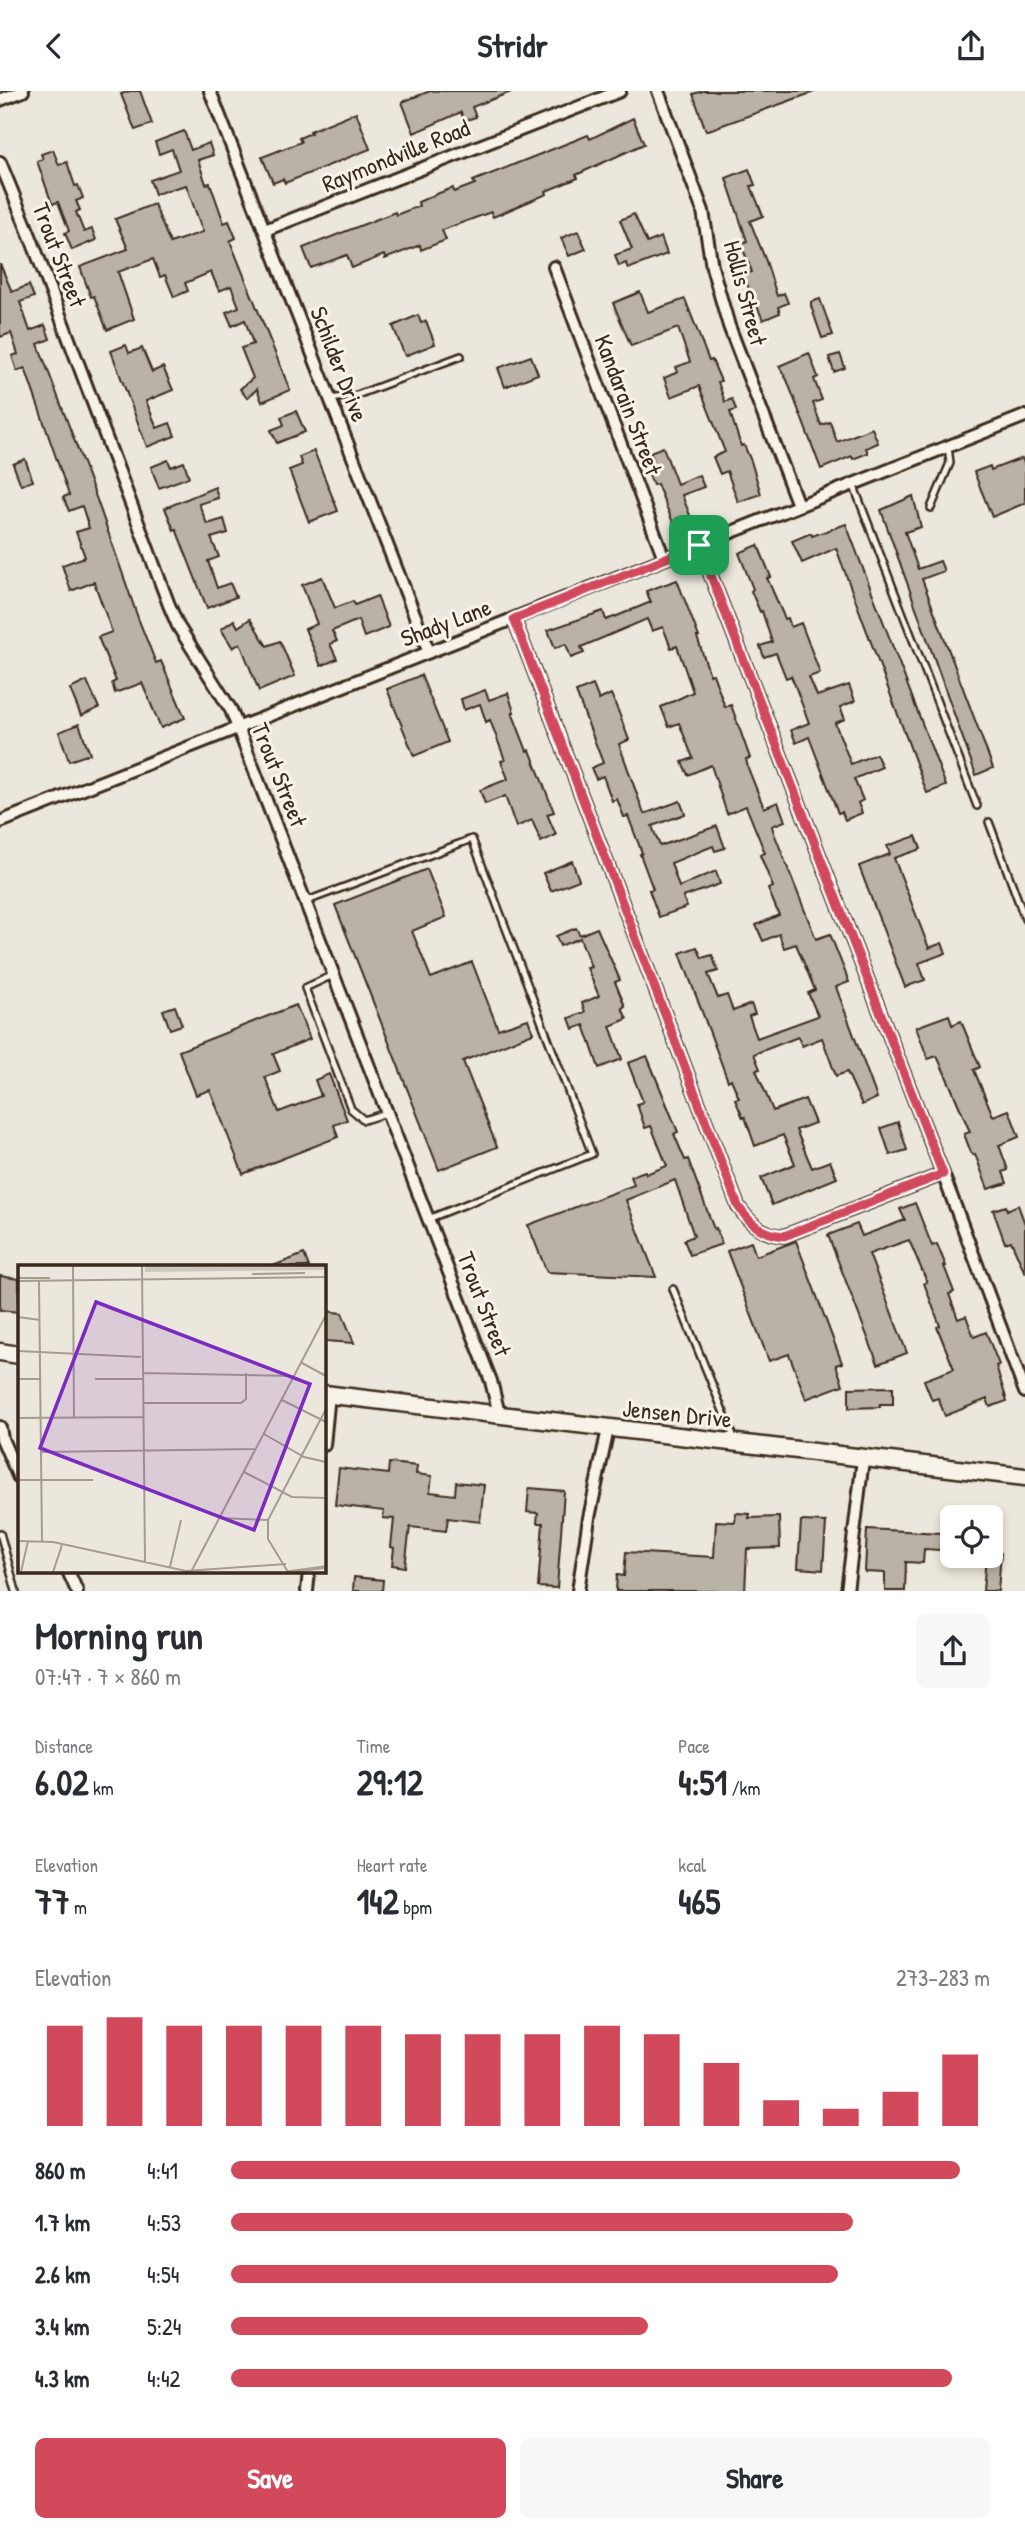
<!DOCTYPE html>
<meta charset="utf-8">
<style>
:root{--surface:#fff;--page:#f7f7f7;--text:#2b2b33;--muted:#7c7c81;--accent:#d1495b}
body{margin:0;font-family:"Patrick Hand",sans-serif;background:var(--page);color:var(--text);height:100vh;display:flex;flex-direction:column;font-size:26px;white-space:nowrap}
*{box-sizing:border-box;margin:0}
p{font-size:23px;color:var(--muted)}
.icon{flex:none;width:38px;height:38px;fill:none;stroke:currentColor;stroke-width:2;stroke-linecap:round;stroke-linejoin:round}
.map{position:relative;height:1500px;overflow:hidden}
.panel{display:flex;flex-direction:column;background:var(--surface);flex:1}
.panel>*{flex:none}
.buttons{position:absolute;left:940px;top:1414px;display:grid;gap:14px}
.buttons a{display:grid;place-items:center;width:63px;height:63px;border-radius:10px;background:var(--surface);box-shadow:0 4px 10px #0003;font-size:35px}
.pin{position:absolute;display:grid;place-items:center;width:60px;height:60px;color:#fff;margin:-30px;border-radius:14px;box-shadow:0 4px 10px #0006}
.round{display:grid;place-items:center;flex:none;width:74px;height:74px;border-radius:10px;background:var(--page)}
.summary{display:flex;align-items:center;justify-content:space-between;height:119px;padding:0 35px}
h1{font-size:38px;font-weight:700;line-height:52px}
.stats{display:grid;grid-template-columns:repeat(3,1fr);gap:10px;height:119px;padding:7px 35px}
.stats div{display:grid;align-content:center}
.stats b{font-size:35px;font-weight:700}
.stats small{font-size:19px;font-weight:400}
.stats p{font-size:19px}
.chart{height:196px;padding:14px 35px}
.chart p{display:flex;justify-content:space-between}
.chart svg{width:100%;height:126px;margin-top:7px;stroke:var(--accent);stroke-width:6}
.primary-button{display:flex;gap:14px;margin-top:auto;padding:14px 35px}
.primary-button a{flex:1;height:80px;border-radius:10px;background:var(--accent);color:#fff;font-size:28px;font-weight:700;line-height:80px;text-align:center}
.primary-button a+a{background:var(--page);color:var(--text)}
ul{padding:0 35px;list-style:none;font-size:23px}
li{display:grid;grid-template-columns:112px 84px 1fr;align-items:center;height:52px}
li i{height:18px;border-radius:9px;background:var(--accent)}
header{display:flex;justify-content:space-between;align-items:center;height:91px;padding:0 35px;background:var(--surface);font-size:32px;font-weight:700}
.map>svg:first-child{display:block}
.building{fill:#bab2a7;stroke:#3b2a1e;stroke-width:2}
.lines{fill:none;stroke-linecap:round;stroke-linejoin:round}
.lane-casing{stroke:#3b2a1e;stroke-width:10}
.street-casing{stroke:#3b2a1e;stroke-width:16}
.secondary-casing{stroke:#3b2a1e;stroke-width:21}
.lane{stroke:#f7f3e8;stroke-width:5}
.street{stroke:#f7f3e8;stroke-width:10}
.secondary{stroke:#f7f3e8;stroke-width:16}
.route-casing{stroke:#fff;stroke-width:14}
.route{stroke:#d1495b;stroke-width:9}
.labels{text-anchor:middle;stroke-width:6;stroke-linejoin:round;paint-order:stroke}
.street-label{font-size:24px;fill:#3b2a1e;stroke:#f7f3e8}
.inset-river{fill:none;stroke:#a89f93;stroke-width:3.5}
.inset-road{fill:none;stroke:#a59b90;stroke-width:2}
.view{fill:#7b2cbf;fill-opacity:0.15;stroke:#7b2cbf;stroke-width:3.5}
.inset-edge{fill:none;stroke:#3b2a1e;stroke-width:3.5}
</style>
<header><svg class="icon" aria-label="back" viewBox="0 0 24 24"><path d="M15 5l-7 7 7 7"/></svg>Stridr<svg class="icon" aria-label="share" viewBox="0 0 24 24"><path d="M12 15V3M7 8l5-5 5 5M5 13v7h14v-7"/></svg></header>
<div class="map">
<svg width="1025" height="1500" viewBox="0 0 1025 1500">
<rect width="100%" height="100%" fill="#ece7dc"/>
<filter id="ink" filterUnits="userSpaceOnUse"><feTurbulence type="fractalNoise" baseFrequency=".0143" numOctaves="2"/><feDisplacementMap in="SourceGraphic" scale="14" xChannelSelector="R" yChannelSelector="G"/><feConvolveMatrix kernelMatrix="1 2 1 2 8 2 1 2 1" color-interpolation-filters="sRGB"/></filter>
<g filter="url(#ink)">
<g class="building">
<polygon points="130,0 140,0 152,33 135,39 121,3"/>
<polygon points="430,0 511,0 511,1 472,16 476,26 464,30 461,21 414,42 402,11"/>
<polygon points="703,0 814,0 814,1 706,40 693,3"/>
<polygon points="356,21 370,58 285,92 283,88 273,92 262,66 301,51 299,47 311,42 310,40"/>
<polygon points="633,27 644,53 576,84 578,87 546,100 547,103 493,126 491,121 442,139 446,149 421,159 420,154 385,168 384,164 352,177 347,164 311,177 303,157 395,121 396,124 419,115 418,111 439,102 453,97 454,101 475,93 473,90 588,44 590,48"/>
<polygon points="184,40 191,59 209,52 213,64 198,69 206,93 210,92 224,132 229,130 236,147 230,150 290,299 262,311 257,298 247,307 240,298 253,287 241,257 253,253 245,229 232,235 226,221 239,216 231,195 219,200 211,181 185,192 188,200 174,206 165,184 160,186 153,168 118,181 134,228 107,239 94,205 91,206 80,176 128,158 115,128 154,113 170,152 203,141 186,94 155,103 150,89 179,79 172,58 159,63 155,51"/>
<polygon points="53,59 59,74 67,71 75,95 78,94 83,107 76,110 80,119 76,121 84,141 92,138 96,149 72,159 65,142 69,140 58,111 52,113 37,70 43,68 41,63"/>
<polygon points="749,78 755,94 751,95 763,125 750,130 766,170 777,205 784,202 788,212 778,216 780,222 763,229 743,184 752,181 741,153 747,150 726,87"/>
<polygon points="634,123 647,152 661,146 667,163 628,178 626,172 619,175 615,164 632,158 620,129"/>
<polygon points="578,140 586,158 569,165 561,147"/>
<polygon points="0,173 12,201 29,194 34,206 20,211 30,240 45,234 50,248 38,253 97,409 138,527 156,572 161,570 185,627 161,637 142,592 115,602 112,592 116,590 98,546 112,541 94,491 71,500 62,474 85,466 76,441 89,437 82,415 69,420 63,406 69,404 25,277 17,280 12,265 18,263 11,242 0,246"/>
<polygon points="640,201 648,221 685,208 709,270 712,269 721,290 718,291 725,311 732,308 736,319 730,321 741,355 744,354 751,370 761,403 738,411 727,380 720,383 713,366 725,361 699,295 671,306 664,287 678,281 676,276 690,271 678,237 631,255 613,212"/>
<polygon points="820,208 833,244 822,247 811,215 811,211"/>
<polygon points="418,224 421,232 426,230 435,253 405,265 393,235"/>
<polygon points="126,254 129,262 142,257 152,281 163,276 173,299 146,310 157,337 170,332 175,345 147,356 111,260"/>
<polygon points="809,262 818,286 814,288 822,309 813,312 821,334 830,331 837,351 872,337 878,352 866,357 868,362 853,368 852,365 821,378 787,289 779,275"/>
<polygon points="840,263 845,277 834,281 829,266"/>
<polygon points="531,265 538,283 505,296 498,277"/>
<polygon points="296,320 305,341 277,352 271,339 284,334 281,326"/>
<polygon points="663,356 677,393 699,384 704,396 682,404 691,427 674,434 657,393 653,394 644,371 653,368 650,361"/>
<polygon points="314,360 338,420 309,431 289,379 302,374 299,366"/>
<polygon points="1022,367 1025,375 1025,412 992,426 974,381 990,375 991,379"/>
<polygon points="25,368 33,390 21,394 13,373"/>
<polygon points="168,369 171,376 184,371 189,386 159,397 151,376"/>
<polygon points="215,396 218,407 199,413 207,433 224,428 228,442 211,447 219,466 208,470 217,497 230,492 236,506 207,517 176,438 174,439 165,417"/>
<polygon points="913,405 921,436 905,441 918,478 940,470 944,480 922,488 993,677 976,684 881,419"/>
<polygon points="846,433 946,695 927,702 836,457 802,472 792,450 811,442 812,445"/>
<polygon points="758,454 771,486 767,487 785,528 788,527 791,536 801,532 820,582 809,586 817,605 849,594 855,610 840,616 845,628 835,632 851,673 876,663 882,676 854,688 863,709 858,712 862,722 845,729 842,721 838,722 809,646 796,652 791,639 809,632 794,592 791,585 786,587 776,562 764,566 760,555 772,551 762,520 760,521 751,500 753,498 739,462"/>
<polygon points="322,486 335,517 353,510 355,514 377,505 389,536 364,546 358,529 332,540 337,550 330,553 337,568 321,575 305,538 317,533 302,494"/>
<polygon points="677,489 699,546 697,546 710,584 713,583 725,616 731,614 740,639 750,667 746,668 748,677 764,717 778,711 785,730 772,735 774,742 816,848 830,843 849,891 836,896 877,1007 862,1014 847,981 836,985 822,947 802,955 798,946 754,963 760,978 756,979 773,1020 805,1008 815,1032 796,1039 812,1077 830,1070 837,1087 772,1114 761,1087 795,1073 783,1044 755,1055 745,1026 743,1027 735,1008 739,1007 731,988 728,990 680,862 697,856 702,867 712,864 718,880 708,883 718,907 727,904 733,920 751,913 755,923 749,925 757,947 818,925 808,902 815,899 796,853 784,857 779,843 763,850 756,834 779,824 768,798 773,796 760,764 765,762 746,715 727,723 711,674 688,684 682,671 693,667 679,632 669,636 661,616 693,601 677,555 671,557 663,536 652,540 647,528 581,556 584,562 571,567 566,553 555,557 548,539 603,520 606,529 617,525 651,511 646,500"/>
<polygon points="250,528 267,555 280,550 295,585 259,600 240,552 233,557 221,538 234,529 238,536"/>
<polygon points="421,584 448,651 414,665 387,598"/>
<polygon points="87,590 99,617 81,625 70,598"/>
<polygon points="593,594 599,609 611,603 619,622 629,649 619,653 644,723 680,710 685,723 652,735 660,755 717,735 725,757 715,760 713,755 671,772 679,796 716,780 720,793 683,806 687,816 659,826 649,799 653,798 640,763 642,762 628,725 624,726 617,708 612,710 603,685 596,688 591,677 603,672 576,601"/>
<polygon points="485,599 489,609 508,602 514,621 512,621 527,660 530,659 554,721 547,723 556,744 541,751 532,729 516,736 505,705 485,713 480,699 508,688 501,670 505,669 490,629 486,631 480,613 464,619 461,608"/>
<polygon points="79,633 90,663 69,670 59,641"/>
<polygon points="916,745 921,758 894,767 929,857 942,852 946,862 919,872 925,889 905,896 859,775 890,763 887,755"/>
<polygon points="572,770 579,789 551,800 543,782"/>
<polygon points="427,778 446,826 412,840 431,887 472,871 498,938 528,928 533,942 463,970 497,1056 439,1079 335,814"/>
<polygon points="576,837 580,844 597,837 620,889 615,891 625,915 622,917 627,928 610,935 622,968 599,977 584,934 573,938 569,927 585,921 582,912 599,905 587,877 591,876 580,847 560,855 556,845"/>
<polygon points="296,914 310,948 273,963 280,980 265,986 279,1021 321,1005 315,989 329,983 347,1029 334,1034 338,1046 243,1083 210,999 196,1004 179,960"/>
<polygon points="175,915 182,934 170,938 163,919"/>
<polygon points="949,924 952,934 961,930 980,976 974,979 993,1025 1009,1019 1019,1046 999,1054 1008,1079 1003,1081 1007,1092 988,1098 975,1063 972,1064 964,1043 970,1041 951,996 937,965 928,968 916,936"/>
<polygon points="647,965 678,1041 674,1043 685,1069 688,1068 714,1138 716,1137 722,1153 690,1164 684,1149 694,1145 675,1089 626,1109 656,1186 547,1181 528,1134 634,1094 631,1085 645,1080 646,1083 667,1075 651,1035 645,1037 637,1013 643,1011 628,972"/>
<polygon points="898,1031 907,1059 890,1064 881,1037"/>
<polygon points="915,1112 932,1155 937,1153 946,1175 944,1175 954,1201 949,1203 958,1228 966,1225 974,1246 986,1241 999,1274 996,1275 1007,1310 990,1316 987,1308 945,1325 938,1307 932,1309 924,1289 954,1278 937,1236 940,1235 924,1192 927,1191 909,1149 869,1163 907,1262 878,1273 828,1144 857,1133 862,1145 905,1129 900,1118"/>
<polygon points="1018,1114 1025,1133 1025,1182 1011,1150 1005,1152 993,1119 1006,1115 1007,1119"/>
<polygon points="796,1150 842,1272 836,1274 843,1294 806,1308 789,1263 769,1270 727,1160 751,1151 756,1165"/>
<polygon points="304,1163 309,1176 274,1176 273,1175"/>
<polygon points="0,1185 19,1188 19,1221 0,1219"/>
<polygon points="324,1220 342,1222 354,1252 324,1250"/>
<polygon points="893,1296 893,1313 880,1313 880,1316 849,1317 849,1297"/>
<polygon points="389,1372 417,1375 416,1383 432,1385 430,1401 455,1404 456,1391 484,1394 480,1431 448,1427 446,1440 410,1436 405,1476 392,1474 394,1457 391,1456 394,1428 383,1427 384,1420 335,1414 339,1377 388,1383"/>
<polygon points="529,1397 564,1400 557,1497 538,1496 543,1432 537,1432 538,1422 527,1421"/>
<polygon points="736,1422 750,1423 749,1427 779,1426 780,1457 747,1458 745,1500 616,1500 617,1484 624,1485 626,1461 714,1466 716,1430 735,1431"/>
<polygon points="801,1430 826,1431 823,1479 798,1477"/>
<polygon points="867,1438 941,1442 940,1459 924,1458 923,1472 906,1471 905,1500 885,1500 885,1482 865,1481"/>
<polygon points="990,1462 1001,1462 998,1500 983,1500 986,1465 990,1465"/>
<polygon points="354,1486 383,1489 382,1500 353,1500"/>
</g>
<g class="lines">
<defs>
<g id="lane">
<polyline points="331,308 357,304 461,265"/>
<polyline points="853,393 977,715"/>
<polyline points="931,417 950,372 948,355"/>
<polyline points="989,731 1025,828"/>
<polyline points="307,810 472,748 592,1063 428,1128"/>
<polyline points="335,883 305,897 351,1018 364,1029 386,1022"/>
<polyline points="673,1198 735,1349"/>
<polyline points="0,1442 16,1500"/>
</g>
<g id="street">
<polyline points="210,0 429,561"/>
<polyline points="658,0 703,120 712,176 729,235 798,414"/>
<polyline points="0,9 23,0"/>
<polyline points="0,71 31,147 169,514 178,535 231,619 491,1290 499,1323"/>
<polyline points="265,139 620,0"/>
<polyline points="554,176 664,467"/>
<polyline points="699,454 943,1083 1025,1301"/>
<path d="M514 528 738 1115C750 1133 762 1143 784 1145L943 1083"/>
<polyline points="0,731 1025,325"/>
<polyline points="0,1336 2,1348 19,1387"/>
<polyline points="324,1354 329,1303"/>
<polyline points="68,1480 77,1500"/>
<polyline points="307,1500 309,1480"/>
<polyline points="578,1500 589,1427 608,1338"/>
<polyline points="847,1500 863,1368"/>
</g>
<g id="secondary">
<polyline points="0,1261 19,1264"/>
<polyline points="324,1303 1025,1386"/>
</g>
</defs>
<use href="#lane" class="lane-casing"/>
<use href="#street" class="street-casing"/>
<use href="#secondary" class="secondary-casing"/>
<use href="#lane" class="lane"/>
<use href="#street" class="street"/>
<use href="#secondary" class="secondary"/>
</g>
</g>
<g class="lines" filter="url(#ink)">
<defs>
<path id="route" d="M699 454 943 1083 784 1145C762 1143 750 1133 738 1115L514 528Z"/>
</defs>
<use href="#route" class="route-casing"/>
<use href="#route" class="route"/>
</g>
<g class="labels">
<g class="street-label">
<text transform="translate(396 65) rotate(-22)" y="8">Raymondville Road</text>
<text transform="translate(59 164) rotate(69)" y="8">Trout Street</text>
<text transform="translate(745 202) rotate(75)" y="8">Hollis Street</text>
<text transform="translate(339 273) rotate(69)" y="8">Schilder Drive</text>
<text transform="translate(628 314) rotate(69)" y="8">Kandarain Street</text>
<text transform="translate(446 532) rotate(-21)" y="8">Shady Lane</text>
<text transform="translate(279 684) rotate(68)" y="8">Trout Street</text>
<text transform="translate(484 1213) rotate(69)" y="8">Trout Street</text>
<text transform="translate(677 1323) rotate(6)" y="8">Jensen Drive</text>
</g>
</g>
<g transform="translate(18 1174)">
<rect width="308" height="308" fill="#ece7dc"/>
<path d="M127 1H308V5L127 7Z" fill="#cec8bc"/>
<path class="inset-river" d="M270 307 308 302"/>
<path class="inset-road" d="M55 1 56 153M124 1 127 297M234 9 287 8M0 13H32M0 16 308 12M21 16 24 276M0 52 22 55M0 86 123 92M284 98 308 111M125 108 276 111M0 114H22M77 114H124M264 135 308 157M125 138H223L228 134V108M0 153 125 152M246 169 286 192 308 197M23 187 238 184M226 207 274 232 308 233M0 215H75M201 253 250 255M0 276 35 277 168 306 268 299M152 302 163 255M3 307 10 276M35 307 44 280M173 307 308 50M270 307 250 274V255L308 144"/>
<path class="view" d="M78 37 292 119 236 265 22 183Z"/>
<rect width="308" height="308" class="inset-edge"/>
</g>
</svg>
<div class="buttons">
<a><svg class="icon" aria-label="locate" viewBox="0 0 24 24"><circle cx="12" cy="12" r="6"/><path d="M12 2v4M12 18v4M2 12h4M18 12h4"/></svg></a>
</div>
<div class="pin" style="left:699px;top:454px;background:#1e9e55"><svg class="icon" aria-label="arrive" viewBox="0 0 24 24"><path d="M6 21V4h12l-3 4 3 4H6"/></svg></div>
</div>
<section class="panel">
<div class="summary"><div><h1>Morning run</h1><p>07:47 · 7 × 860 m</p></div><a class="round"><svg class="icon" aria-label="share" viewBox="0 0 24 24"><path d="M12 15V3M7 8l5-5 5 5M5 13v7h14v-7"/></svg></a></div>
<div class="stats">
<div><p>Distance</p><b>6.02<small> km</small></b></div>
<div><p>Time</p><b>29:12</b></div>
<div><p>Pace</p><b>4:51<small> /km</small></b></div>
</div>
<div class="stats">
<div><p>Elevation</p><b>77<small> m</small></b></div>
<div><p>Heart rate</p><b>142<small> bpm</small></b></div>
<div><p>kcal</p><b>465</b></div>
</div>
<div class="chart"><p><span>Elevation</span>273–283 m</p>
<svg viewBox="0 0 160 44" preserveAspectRatio="none"><path d="M5 44V9M15 44V6M25 44V9M35 44V9M45 44V9M55 44V9M65 44V12M75 44V12M85 44V12M95 44V9M105 44V12M115 44V22M125 44V35M135 44V38M145 44V32M155 44V19"/></svg>
</div>
<ul>
<li><b>860 m</b>4:41<i style="width:96%"></i></li>
<li><b>1.7 km</b>4:53<i style="width:82%"></i></li>
<li><b>2.6 km</b>4:54<i style="width:80%"></i></li>
<li><b>3.4 km</b>5:24<i style="width:55%"></i></li>
<li><b>4.3 km</b>4:42<i style="width:95%"></i></li>
</ul>
<div class="primary-button"><a>Save</a><a>Share</a></div>
</section>
